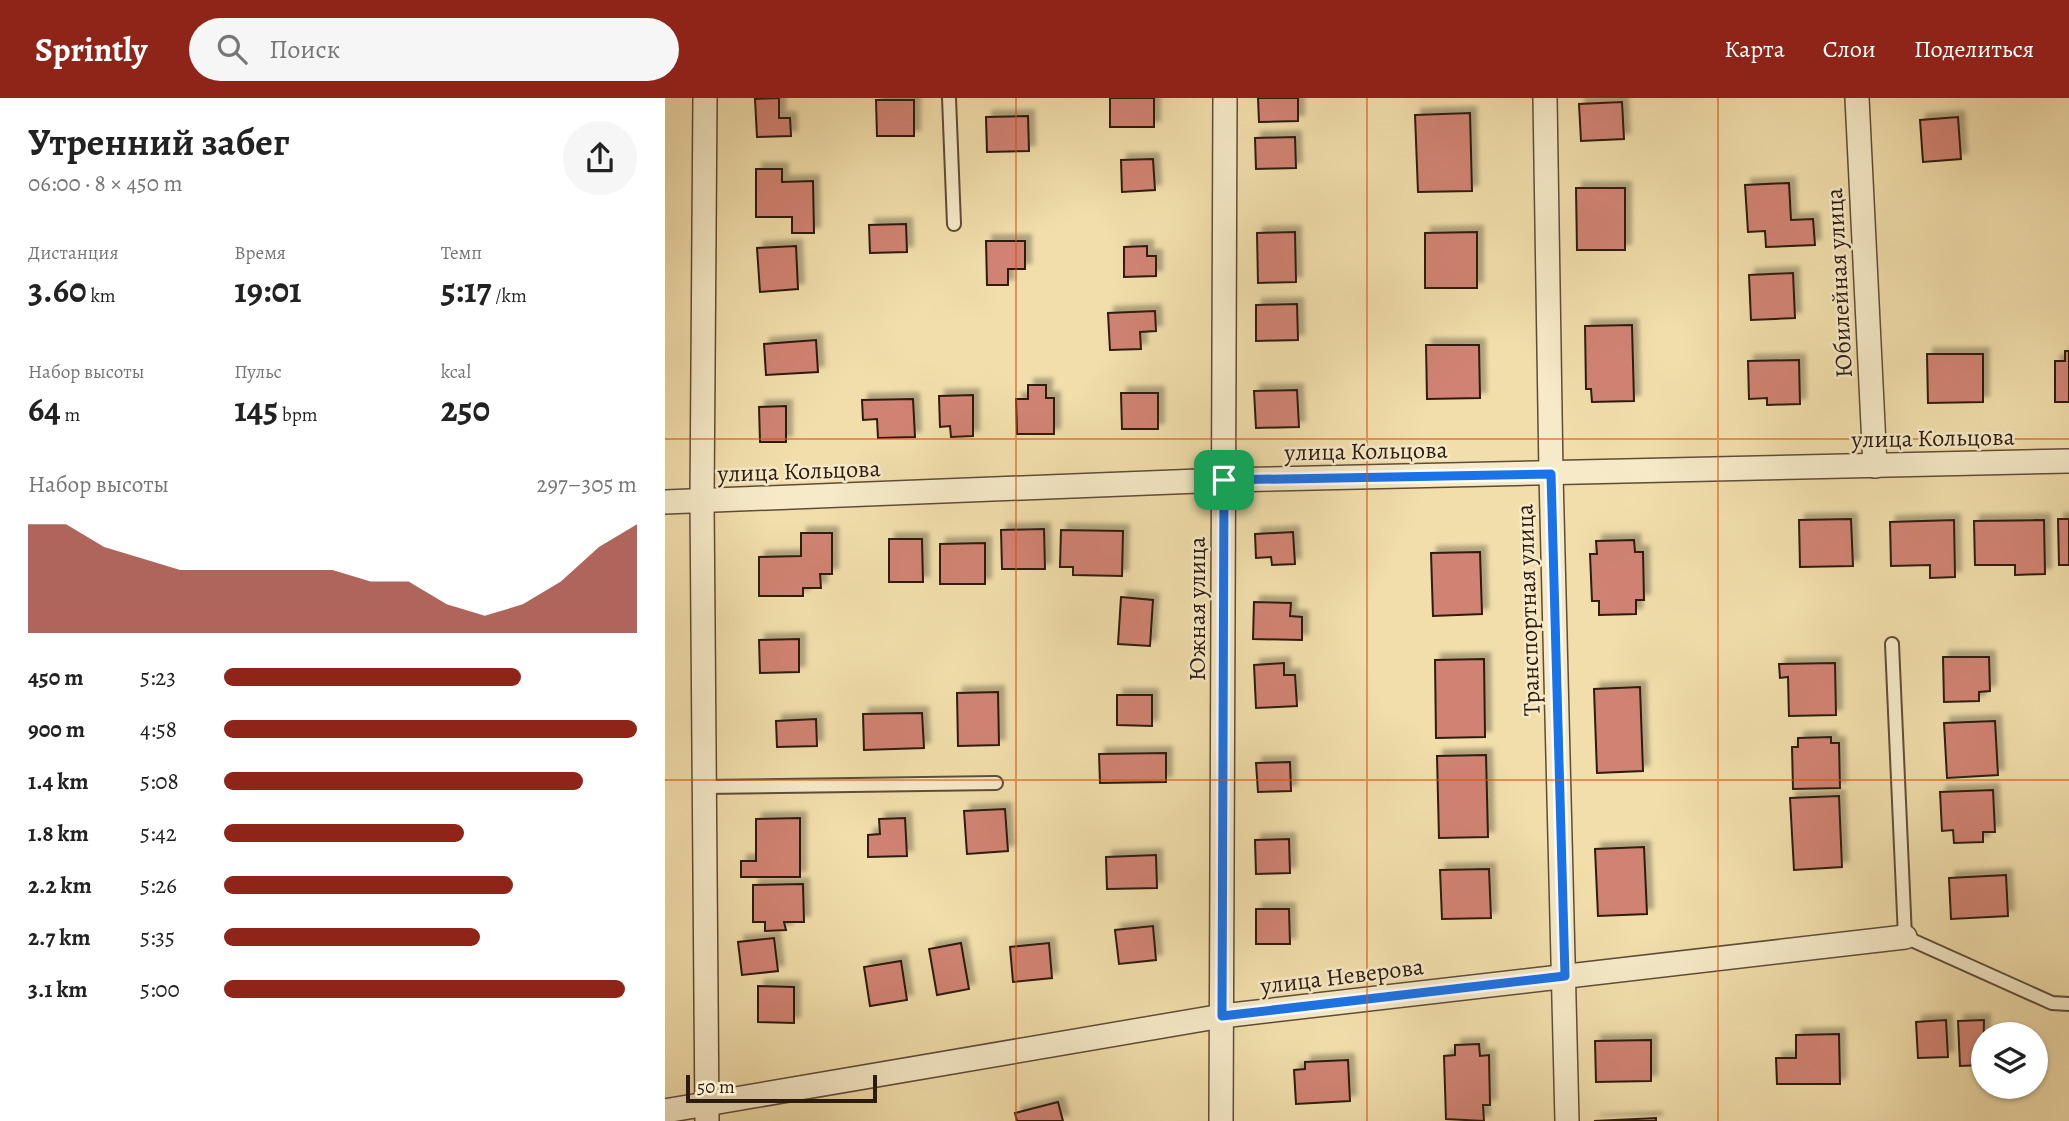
<!DOCTYPE html>
<html lang="ru">
<meta charset="utf-8">
<style>
:root{--surface:#fff;--page:#f6f6f6;--text:#222;--muted:#767676;--accent:#8f2418}
body{margin:0;font-family:Alegreya,serif;background:var(--page);color:var(--text);height:100vh;display:flex;flex-direction:column;font-size:26px;white-space:nowrap}
*{box-sizing:border-box;margin:0}
p{font-size:23px;color:var(--muted)}
.icon{flex:none;width:38px;height:38px;fill:none;stroke:currentColor;stroke-width:2;stroke-linecap:round;stroke-linejoin:round}
.map{position:relative;flex:1;overflow:hidden}
.panel{display:flex;flex-direction:column;background:var(--surface);width:665px}
.panel>*{flex:none}
.fabs{position:absolute;left:1306px;top:924px;display:grid;gap:14px}
.fabs a{display:grid;place-items:center;width:77px;height:77px;border-radius:50%;background:var(--surface);box-shadow:0 2px 5px #0004;font-size:35px}
.scale{position:absolute;left:21px;bottom:18px;width:191px;box-sizing:border-box;padding-left:7px;border:4px solid #2e1b10;border-top:0;font-size:19px;line-height:24px;white-space:nowrap;color:#2e1b10;-webkit-text-stroke:5px #f6eac8;paint-order:stroke}
.pin{position:absolute;display:grid;place-items:center;width:60px;height:60px;color:#fff;margin:-30px;border-radius:14px;box-shadow:0 4px 10px #0006}
.round{display:grid;place-items:center;flex:none;width:74px;height:74px;border-radius:37px;background:var(--page)}
.overview{display:flex;align-items:center;justify-content:space-between;height:119px;padding:0 28px}
h1{font-size:38px;font-weight:600;line-height:52px}
.stats{display:grid;grid-template-columns:repeat(3,1fr);gap:10px;height:119px;padding:7px 28px}
.stats div{display:grid;align-content:center}
.stats b{font-size:35px;font-weight:600}
.stats small{font-size:19px;font-weight:400}
.stats p{font-size:19px}
.chart{height:196px;padding:14px 28px}
.chart p{display:flex;justify-content:space-between}
.chart svg{width:100%;height:126px;margin-top:7px;fill:var(--accent);opacity:.7}
ul{padding:0 28px;list-style:none;font-size:23px}
li{display:grid;grid-template-columns:112px 84px 1fr;align-items:center;height:52px}
li i{height:18px;border-radius:9px;background:var(--accent)}
header{display:flex;align-items:center;gap:42px;box-sizing:border-box;height:98px;padding:0 35px;background:var(--accent);color:#fff}
header strong{font-size:33px}
nav{display:flex;gap:38px;margin-inline-start:auto;font-size:24px}
.search{width:490px;height:63px;background:var(--page);display:flex;align-items:center;gap:18px;box-sizing:border-box;padding:0 24px;border-radius:38px;color:var(--muted);font-size:26px}
main{display:flex;flex:1;min-height:0}
.map>svg:first-child{display:block}
.building{fill:#d18373;stroke:#2e1b10;stroke-width:2;filter:url(#shadow)}
.lines{fill:none;stroke-linecap:round;stroke-linejoin:round}
.lane-casing{stroke:#5f4c37;stroke-width:16}
.street-casing{stroke:#5f4c37;stroke-width:26}
.lane{stroke:#f6eac8;stroke-width:12}
.street{stroke:#f6eac8;stroke-width:23}
.route-casing{stroke:#fff;stroke-width:14}
.route{stroke:#1a73e8;stroke-width:9}
.grid{fill:none;stroke:#d5530c;stroke-width:2;stroke-opacity:0.55}
.labels{text-anchor:middle;stroke-width:5;stroke-linejoin:round;paint-order:stroke}
.street-label{font-size:24px;fill:#2e1b10;stroke:#f6eac8}
</style>
<header>
<strong>Sprintly</strong>
<div class="search"><svg class="icon" aria-label="search" viewBox="0 0 24 24"><circle cx="10" cy="10" r="6"/><path d="M15 15l6 6"/></svg>Поиск</div>
<nav><a>Карта</a><a>Слои</a><a>Поделиться</a></nav>
</header>
<main>
<section class="panel">
<div class="overview"><div><h1>Утренний забег</h1><p>06:00 · 8 × 450 m</p></div><a class="round"><svg class="icon" aria-label="share" viewBox="0 0 24 24"><path d="M12 15V3M7 8l5-5 5 5M5 13v7h14v-7"/></svg></a></div>
<div class="stats">
<div><p>Дистанция</p><b>3.60<small> km</small></b></div>
<div><p>Время</p><b>19:01</b></div>
<div><p>Темп</p><b>5:17<small> /km</small></b></div>
</div>
<div class="stats">
<div><p>Набор высоты</p><b>64<small> m</small></b></div>
<div><p>Пульс</p><b>145<small> bpm</small></b></div>
<div><p>kcal</p><b>250</b></div>
</div>
<div class="chart"><p><span>Набор высоты</span>297–305 m</p>
<svg viewBox="0 0 160 44" preserveAspectRatio="none"><path d="M0 44V6L10 6L20 14L30 18L40 22L50 22L60 22L70 22L80 22L90 26L100 26L110 34L120 38L130 34L140 26L150 14L160 6V44z"/></svg>
</div>
<ul>
<li><b>450 m</b>5:23<i style="width:72%"></i></li>
<li><b>900 m</b>4:58<i style="width:100%"></i></li>
<li><b>1.4 km</b>5:08<i style="width:87%"></i></li>
<li><b>1.8 km</b>5:42<i style="width:58%"></i></li>
<li><b>2.2 km</b>5:26<i style="width:70%"></i></li>
<li><b>2.7 km</b>5:35<i style="width:62%"></i></li>
<li><b>3.1 km</b>5:00<i style="width:97%"></i></li>
</ul>
</section>
<div class="map">
<svg width="1404" height="1023" viewBox="0 0 1404 1023">
<defs>
<filter id="shadow"><feDropShadow dx="6" dy="-6" stdDeviation="2" flood-color="#0004"/></filter>
</defs>
<rect width="100%" height="100%" fill="#f1deab"/>
<filter id="stains"><feTurbulence type="fractalNoise" baseFrequency=".00286" numOctaves="4"/><feColorMatrix values="0 0 0 0 .2 0 0 0 0 .09 0 0 0 0 .02 0 0 0 .5 -.17"/></filter>
<radialGradient id="worn" r=".72"><stop offset=".6" stop-color="#630" stop-opacity="0"/><stop offset="1" stop-color="#630" stop-opacity=".3"/></radialGradient>
<g class="building">
<polygon points="114,0 114,20 125,20 126,38 92,39 90,1"/>
<rect x="445" y="0" width="44" height="29"/>
<polygon points="593,0 633,0 633,23 594,24"/>
<polygon points="211,2 249,2 249,38 212,38"/>
<polygon points="957,4 959,41 916,43 914,6"/>
<polygon points="805,15 807,93 753,94 750,17"/>
<polygon points="363,18 364,53 322,54 321,19"/>
<polygon points="1293,19 1296,61 1258,64 1255,22"/>
<polygon points="630,39 631,70 591,71 590,40"/>
<polygon points="488,61 490,92 457,94 456,62"/>
<polygon points="91,71 117,71 117,84 148,83 149,135 127,135 127,119 91,119"/>
<polygon points="1124,85 1126,122 1148,121 1150,147 1101,149 1100,133 1083,134 1080,87"/>
<polygon points="911,90 960,90 960,152 912,152"/>
<polygon points="241,126 242,154 205,155 204,127"/>
<polygon points="630,134 631,184 593,185 592,135"/>
<polygon points="812,134 812,190 760,190 760,135"/>
<polygon points="321,143 360,143 360,171 343,171 343,187 322,187"/>
<polygon points="131,148 133,191 95,194 92,150"/>
<polygon points="482,148 482,158 491,158 491,178 459,179 459,149"/>
<polygon points="1128,175 1130,220 1086,222 1084,177"/>
<polygon points="632,206 633,242 591,243 591,207"/>
<polygon points="490,213 491,233 475,234 476,251 445,252 443,215"/>
<polygon points="967,227 969,303 927,304 926,291 921,291 920,228"/>
<polygon points="151,242 153,274 101,277 99,246"/>
<polygon points="761,247 814,247 815,300 762,301"/>
<polygon points="1400,253 1404,253 1404,304 1390,304 1390,263 1400,263"/>
<polygon points="1262,256 1318,256 1318,304 1263,305"/>
<polygon points="1134,262 1135,306 1102,307 1102,300 1084,301 1083,263"/>
<polygon points="363,287 381,287 381,300 389,300 389,336 352,336 351,301 363,301"/>
<polygon points="632,292 634,329 591,330 589,293"/>
<polygon points="456,295 493,295 493,331 457,331"/>
<polygon points="308,297 308,338 286,339 285,328 275,329 274,298"/>
<polygon points="248,301 250,339 213,340 212,321 198,322 197,302"/>
<polygon points="121,308 121,344 95,344 94,309"/>
<polygon points="1186,421 1188,468 1135,469 1134,422"/>
<polygon points="1393,421 1404,421 1404,467 1394,467"/>
<polygon points="1289,422 1290,479 1265,480 1265,467 1226,468 1225,424"/>
<polygon points="1379,422 1380,476 1350,477 1350,467 1310,467 1309,423"/>
<polygon points="379,431 380,471 337,471 336,432"/>
<polygon points="396,432 458,433 457,478 408,477 408,469 395,469"/>
<polygon points="628,434 630,466 607,467 606,459 591,460 590,436"/>
<polygon points="136,435 167,435 167,476 155,476 156,490 138,490 138,498 94,498 94,459 136,458"/>
<polygon points="224,441 257,441 258,484 224,484"/>
<polygon points="969,442 970,454 978,454 979,502 971,502 971,516 934,517 934,503 927,503 925,456 932,456 931,443"/>
<polygon points="320,445 320,486 275,486 275,446"/>
<polygon points="815,454 817,516 768,518 766,455"/>
<polygon points="456,499 488,502 485,548 453,546"/>
<polygon points="589,504 626,505 625,518 637,519 637,542 588,541"/>
<polygon points="134,541 134,574 95,575 94,542"/>
<polygon points="1278,559 1324,559 1325,593 1314,594 1314,603 1279,604"/>
<polygon points="819,561 820,639 771,640 770,562"/>
<polygon points="619,565 619,577 630,577 632,608 591,610 589,567"/>
<polygon points="1170,565 1171,617 1124,618 1123,579 1115,580 1114,566"/>
<polygon points="975,589 978,673 932,675 929,591"/>
<polygon points="333,594 334,647 293,648 292,595"/>
<polygon points="452,597 487,597 487,628 452,627"/>
<polygon points="257,615 259,650 199,652 198,616"/>
<polygon points="151,621 152,648 112,649 111,623"/>
<polygon points="1330,623 1333,677 1282,680 1279,625"/>
<polygon points="1166,639 1166,645 1174,645 1175,690 1128,691 1127,649 1133,649 1133,640"/>
<polygon points="501,655 501,684 435,685 434,656"/>
<polygon points="821,657 823,739 774,740 772,658"/>
<polygon points="625,664 626,693 593,694 591,665"/>
<polygon points="1328,692 1330,734 1318,734 1318,744 1289,745 1288,732 1277,733 1275,694"/>
<polygon points="1174,698 1177,769 1129,772 1125,700"/>
<polygon points="340,711 343,753 302,756 299,713"/>
<polygon points="135,720 135,779 76,779 76,763 91,763 91,721"/>
<polygon points="240,720 242,758 203,759 203,737 215,736 214,721"/>
<polygon points="624,741 625,775 591,776 590,742"/>
<polygon points="979,749 982,816 933,818 930,751"/>
<polygon points="491,757 492,790 442,791 441,759"/>
<polygon points="824,771 826,820 777,821 775,772"/>
<polygon points="1341,777 1343,818 1286,821 1284,780"/>
<polygon points="138,786 139,824 119,824 121,832 100,833 100,824 88,824 88,787"/>
<polygon points="591,811 624,811 625,846 591,846"/>
<polygon points="488,828 491,862 454,866 450,832"/>
<polygon points="109,840 113,873 77,877 73,844"/>
<polygon points="296,845 304,891 272,897 264,851"/>
<polygon points="384,845 387,880 348,884 345,849"/>
<polygon points="236,863 242,902 205,908 199,869"/>
<polygon points="93,888 129,889 129,925 93,924"/>
<polygon points="1281,922 1283,959 1253,960 1251,924"/>
<polygon points="1319,922 1318,967 1295,968 1293,923"/>
<polygon points="1174,936 1175,986 1112,986 1111,960 1131,960 1131,937"/>
<polygon points="986,942 986,983 931,984 930,943"/>
<polygon points="814,946 815,958 824,957 825,1007 818,1007 819,1023 781,1021 779,958 790,957 790,947"/>
<polygon points="683,962 685,1003 631,1006 629,972 640,971 640,964"/>
<polygon points="393,1004 398,1023 352,1023 350,1015"/>
<polygon points="991,1020 991,1023 929,1023"/>
</g>
<g class="lines">
<defs>
<g id="lane">
<polyline points="284,0 289,126"/>
<polyline points="1227,546 1240,839 1387,905 1404,906"/>
<polyline points="39,689 331,685"/>
</g>
<g id="street">
<polyline points="40,0 37,403 42,1023"/>
<polyline points="880,0 886,376 902,1023"/>
<polyline points="1192,0 1210,368"/>
<polyline points="0,404 559,382 1404,363"/>
<polyline points="0,1013 557,918 1240,839"/>
<polyline points="556,1023 560,0"/>
</g>
</defs>
<use href="#lane" class="lane-casing"/>
<use href="#street" class="street-casing"/>
<use href="#lane" class="lane"/>
<use href="#street" class="street"/>
</g>
<g class="lines">
<defs>
<polygon id="route" points="886,376 900,878 557,918 559,382"/>
</defs>
<use href="#route" class="route-casing"/>
<use href="#route" class="route"/>
</g>
<path class="grid" d="M351 0V1023M702 0V1023M1053 0V1023M0 341H1404M0 682H1404"/>
<g class="labels">
<g class="street-label">
<text transform="translate(1174 185) rotate(-93)" y="8">Юбилейная улица</text>
<text transform="translate(1268 340) rotate(-1)" y="8">улица Кольцова</text>
<text transform="translate(701 353) rotate(-1)" y="8">улица Кольцова</text>
<text transform="translate(134 373) rotate(-2)" y="8">улица Кольцова</text>
<text transform="translate(532 511) rotate(-90)" y="8">Южная улица</text>
<text transform="translate(863 512) rotate(-92)" y="8">Транспортная улица</text>
<text transform="translate(677 878) rotate(-7)" y="8">улица Неверова</text>
</g>
</g>
<rect width="100%" height="100%" filter="url(#stains)"/>
<rect width="100%" height="100%" fill="url(#worn)"/>
</svg>
<div class="fabs">
<a><svg class="icon" aria-label="layers" viewBox="0 0 24 24"><path d="M12 4l9 5-9 5-9-5zM3 14l9 5 9-5"/></svg></a>
</div>
<div class="scale">50 m</div>
<div class="pin" style="left:559px;top:382px;background:#1e9e55"><svg class="icon" aria-label="arrive" viewBox="0 0 24 24"><path d="M6 21V4h12l-3 4 3 4H6"/></svg></div>
</div>
</main>
